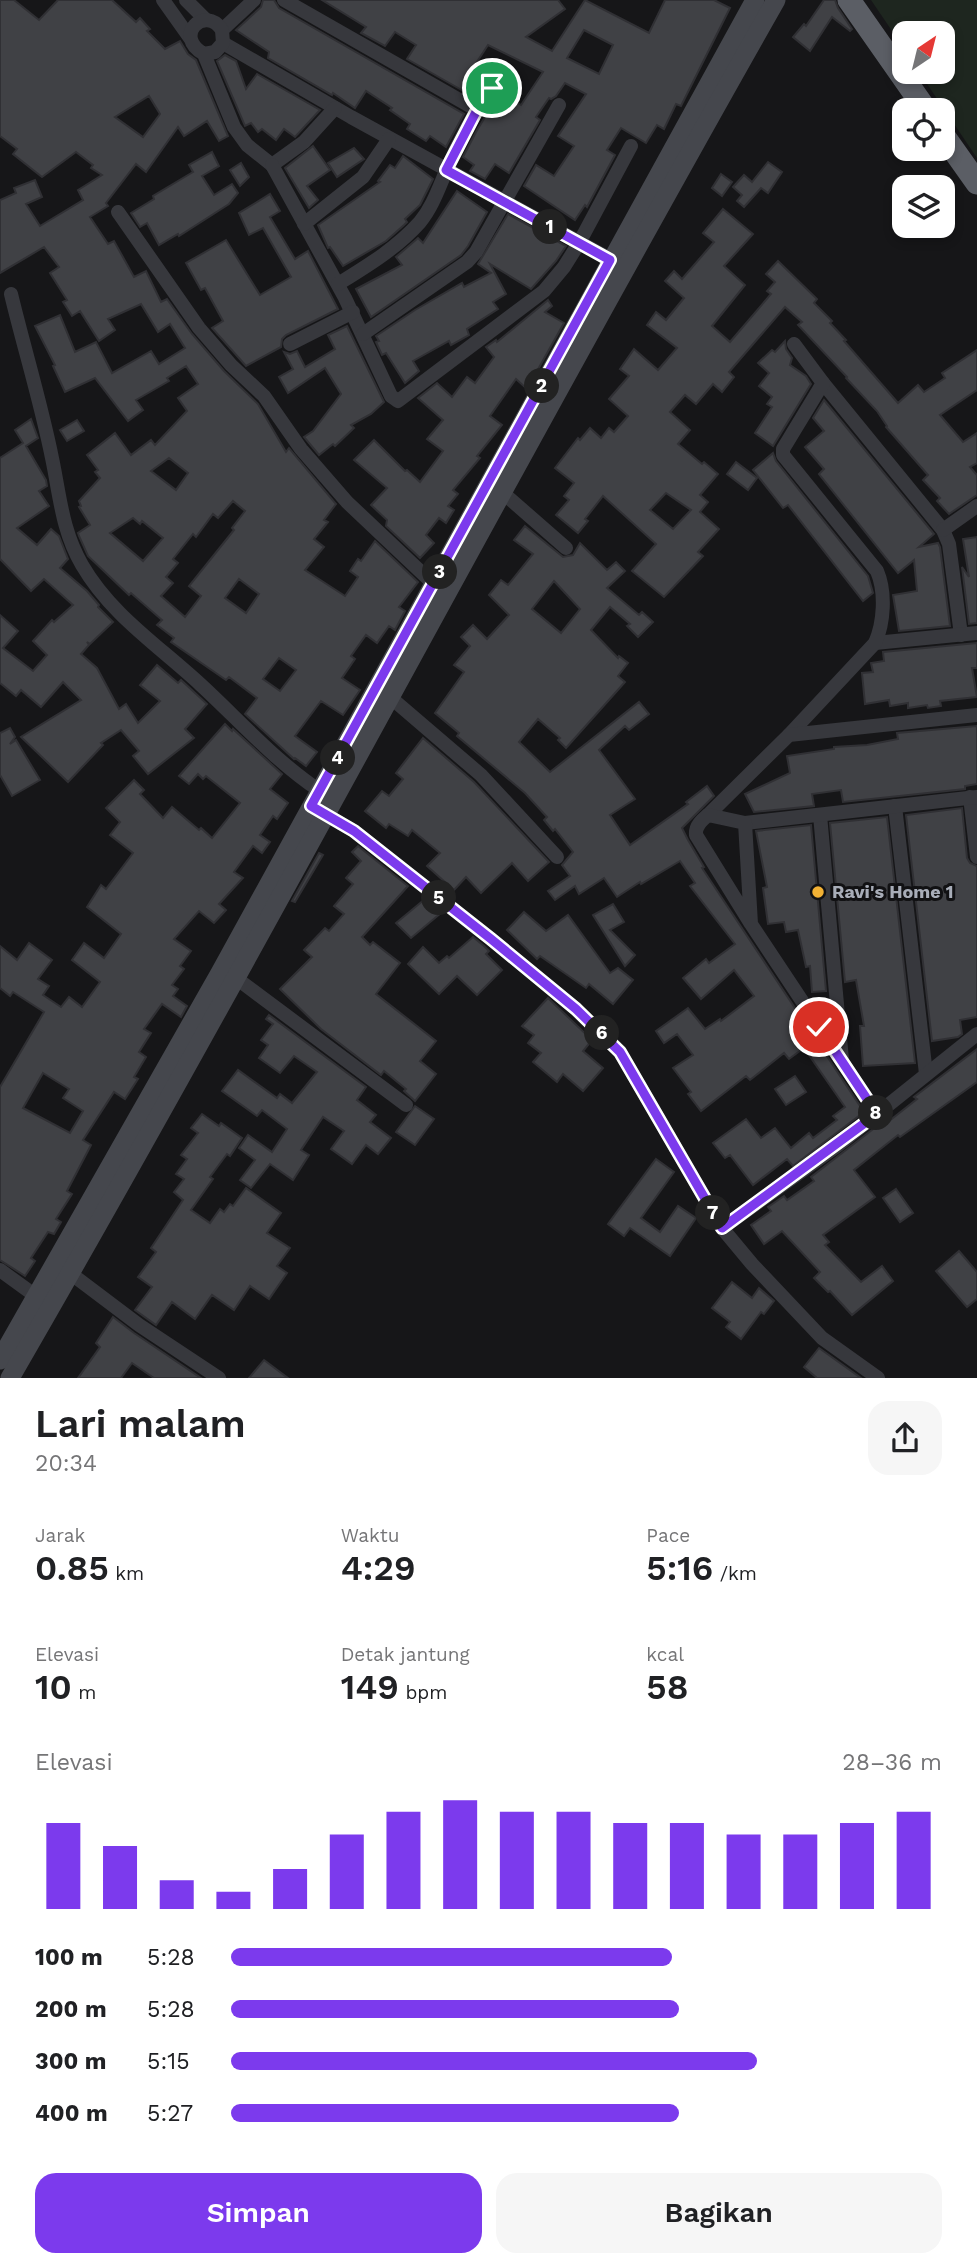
<!DOCTYPE html>
<html lang="id">
<meta charset="utf-8">
<style>
:root{--surface:#fff;--page:#f6f6f6;--text:#202124;--muted:#757577;--accent:#7c3aed}
body{margin:0;font-family:"Work Sans",sans-serif;background:var(--page);color:var(--text);height:100vh;display:flex;flex-direction:column;font-size:26px;white-space:nowrap}
*{box-sizing:border-box;margin:0}
p{font-size:23px;color:var(--muted)}
.icon{flex:none;width:38px;height:38px;fill:none;stroke:currentColor;stroke-width:2;stroke-linecap:round;stroke-linejoin:round}
.map{position:relative;height:1378px;overflow:hidden}
.panel{display:flex;flex-direction:column;background:var(--surface);flex:1}
.panel>*{flex:none}
.needle{width:46px;rotate:35deg}
.controls{position:absolute;left:892px;top:21px;display:grid;gap:14px}
.controls a{display:grid;place-items:center;width:63px;height:63px;border-radius:14px;background:var(--surface);box-shadow:0 4px 10px #0003;font-size:35px}
.pin{position:absolute;display:grid;place-items:center;width:60px;height:60px;color:#fff;margin:-30px;border:4px solid #fff;border-radius:50%;box-shadow:0 2px 7px #0007}
.km{position:absolute;width:35px;height:35px;margin:-18px;border-radius:50%;background:#222;color:#fff;font-size:19px;line-height:35px;text-align:center}
.round{display:grid;place-items:center;flex:none;width:74px;height:74px;border-radius:21px;background:var(--page)}
.headline{display:flex;align-items:center;justify-content:space-between;height:119px;padding:0 35px}
h1{font-size:38px;font-weight:600;line-height:52px}
.stats{display:grid;grid-template-columns:repeat(3,1fr);gap:10px;height:119px;padding:7px 35px}
.stats div{display:grid;align-content:center}
.stats b{font-size:35px;font-weight:600}
.stats small{font-size:19px;font-weight:400}
.stats p{font-size:19px}
.chart{height:196px;padding:14px 35px}
.chart p{display:flex;justify-content:space-between}
.chart svg{width:100%;height:126px;margin-top:7px;stroke:var(--accent);stroke-width:6}
.primary-button{display:flex;gap:14px;margin-top:auto;padding:14px 35px}
.primary-button a{flex:1;height:80px;border-radius:21px;background:var(--accent);color:#fff;font-size:28px;font-weight:600;line-height:80px;text-align:center}
.primary-button a+a{background:var(--page);color:var(--text)}
ul{padding:0 35px;list-style:none;font-size:23px}
li{display:grid;grid-template-columns:112px 84px 1fr;align-items:center;height:52px}
li i{height:18px;border-radius:9px;background:var(--accent)}
.map>svg:first-child{display:block}
.green{fill:#1e261f}
.building{fill:#404145;stroke:#303034;stroke-width:2;fill-rule:evenodd}
.lines{fill:none;stroke-linecap:round;stroke-linejoin:round}
.minor{stroke:#37383d;stroke-width:14}
.secondary{stroke:#45474d;stroke-width:19}
.trunk{stroke:#5b5e65;stroke-width:23}
.route-casing{stroke:#fff;stroke-width:14}
.route{stroke:#7c3aed;stroke-width:9}
.poi-dot{fill:#f2b134;stroke:#111113;stroke-width:2.5}
.labels{text-anchor:middle;stroke-width:6;stroke-linejoin:round;paint-order:stroke}
.poi-label{font-size:18px;font-weight:bold;fill:#a8adb8;stroke:#111113;text-anchor:start}
</style>
<div class="map">
<svg width="977" height="1378" viewBox="0 0 977 1378">
<rect width="100%" height="100%" fill="#161618"/>
<polygon class="green" points="871,0 977,0 977,158 919,72 943,72 943,33 905,33 905,50"/>
<g class="building">
<path d="M0 0H14L39 20 58 0H112L136 22 140 18 150 29 147 31 165 49 180 41 188 54 196 60 228 136 219 141 207 121 184 136 178 127 146 172 136 164 106 203 108 206 90 217 108 244 114 241 134 277 146 271 161 302 167 299 192 334 224 371 258 404 286 452 289 448 336 504 324 520 328 522 314 539 324 547 305 570 345 596 358 577 350 571 358 559 361 561 375 541 418 582 399 607 405 611 395 630 389 626 377 643 366 635 351 656 355 659 342 678 360 690 343 715 321 701 295 736 317 752 306 766 295 758 294 759 245 714 257 698 229 677 226 680 171 642 174 638 157 625 162 620 131 593 129 595 88 556 79 536 78 533 90 525 79 507 81 506 79 501 100 478 95 472 98 470 87 455 115 433 131 455 151 440 155 445 187 411 178 398 198 384 186 366 167 378 169 381 136 400 143 410 128 421 95 378 65 392 53 366 55 365 35 326 60 315 75 352 96 342 112 373 151 351 159 364 185 348 170 324 158 332 141 304 108 319 115 330 99 341 80 311 72 316 63 302 67 300 50 273 59 267 44 247 0 273V200L16 193 14 188 35 180 42 197 26 204 40 226 83 200 78 190 102 175 91 168 93 165 76 152 42 177 13 154 17 149 0 136ZM149 96 160 114 143 137 115 117ZM169 458 188 473 176 490 151 471ZM233 501 245 511 232 528 234 530 189 586 201 596 185 617 161 596 173 583 166 577 178 563 173 559 193 534 196 537 213 514 218 518ZM133 518 140 524 142 521 163 538 143 561 110 533ZM239 579 259 594 246 613 225 598ZM279 658 296 670 280 691 263 679Z"/>
<polygon points="263,0 274,0 279,8 464,114 446,147 430,136 426,141 407,129 410,124 390,110 392,108 366,91 355,108 333,93 332,95 268,58 269,52 236,30 261,7"/>
<path d="M322 0H558L565 9 526 37 552 51 585 0 649 33 665 0H714L730 8 681 106 676 104 664 129 657 125 646 143 621 128 607 150 615 155 587 207 585 205 575 220 524 186 536 165 554 176 574 146 558 136 586 94 565 83 556 96 551 99 549 98 536 117 540 120 509 173 495 164 485 179 470 171 474 165 463 157 476 132 500 92 521 105 543 72 488 45 473 68 487 76 474 97 407 59 416 45 395 32 385 46 361 33 366 27ZM584 30 613 45 599 74 567 58Z"/>
<polygon points="824,0 835,0 838,8 852,29 850,31 832,17 810,51 793,37 804,24 806,26"/>
<polygon points="225,55 236,61 246,89 257,74 320,110 295,137 284,129 276,140 262,129 258,132 251,123 245,126 217,61"/>
<polygon points="313,146 330,170 307,186 318,200 309,208 285,168"/>
<polygon points="354,148 364,159 337,177 328,163"/>
<polygon points="212,152 219,166 202,176 214,195 232,184 238,193 229,204 179,236 178,234 159,245 147,223 140,227 131,213 154,199 153,196 193,172 189,165"/>
<polygon points="403,156 433,179 420,205 405,219 407,222 404,225 386,241 343,266 330,247 328,248 318,225 380,182 378,181 390,165 395,168"/>
<polygon points="768,162 782,172 768,193 761,188 744,207 737,201 742,195 733,187 744,175 752,182"/>
<polygon points="241,163 249,177 240,186 230,170"/>
<polygon points="721,174 732,182 722,196 712,188"/>
<polygon points="457,191 487,212 468,246 461,255 371,317 356,289 402,265 396,257 418,238 423,243"/>
<polygon points="270,194 280,211 270,217 286,244 295,259 308,251 338,309 286,335 282,339 281,347 246,366 212,328 223,321 205,288 201,290 186,263 226,240 260,295 291,277 263,228 249,235 239,213"/>
<path d="M723 209 753 234 724 266 745 285 712 326 730 342 771 294 767 291 775 282 766 274 778 261 817 299 814 303 832 321 830 323 846 340 844 341 898 403 918 385 924 392 945 378 942 373 977 350V390L940 415 963 442 977 433V463L970 467 977 475V495L949 514 937 501 940 498 923 480 928 475 886 427 887 426 877 411 846 378 847 377 798 325 802 322 785 307 729 372 734 377 722 392 713 384 696 404 685 395 670 412 690 430 678 444 702 464 704 462 718 474 700 495 708 502 700 512 719 529 698 552 703 556 664 597 632 571 656 544 603 496 585 519 588 521 578 533 556 515 569 500 564 496 574 483 555 468 578 438 580 440 590 428 601 438 609 428 614 432 628 416 609 399 629 376 620 369 634 349 658 370 677 348 647 325 656 312 666 320 684 298 665 281 674 271 682 279 714 242 703 233ZM666 493 691 510 673 529 650 510Z"/>
<polygon points="508,214 566,246 556,261 531,289 490,264 506,294 493,302 498,309 467,329 469,335 451,345 449,341 413,361 419,371 405,383 386,353 382,355 376,342 379,341 376,336 415,310 462,283 464,287 491,273 478,264"/>
<polygon points="548,300 552,306 545,312 564,323 527,389 516,379 490,416 502,425 477,456 480,458 453,490 458,494 448,506 454,510 446,523 439,518 426,535 434,543 420,558 386,526 387,520 371,505 387,488 354,460 374,440 405,471 407,470 420,482 443,451 427,439 443,420 418,398 437,383 452,397 467,377 475,383 494,357 486,347 496,340 497,342"/>
<polygon points="347,326 384,402 371,414 351,425 354,428 335,446 333,444 319,455 304,437 313,431 341,394 325,368 288,393 279,377 293,369 284,352 290,354 297,351 305,367 335,349 328,335"/>
<polygon points="785,341 786,349 792,358 790,365 806,376 811,384 773,446 755,433 772,407 767,404 772,397 759,386 769,373 758,363 772,350 775,352"/>
<polygon points="824,400 934,534 919,547 938,543 940,547 950,626 899,631 893,595 917,591 914,560 898,573 819,474 824,469 805,447 824,431 813,418"/>
<polygon points="31,419 38,438 26,446 46,480 47,486 39,491 49,506 17,528 37,545 51,529 59,536 68,559 60,568 87,591 99,605 98,607 113,622 90,644 87,642 89,645 81,654 97,668 119,709 126,704 138,723 160,701 140,685 157,665 178,683 181,680 207,704 185,729 194,738 148,774 133,756 139,751 121,730 101,743 103,745 68,782 21,737 81,700 63,682 41,707 21,690 16,696 0,683 0,615 18,631 3,648 33,671 47,655 33,641 52,620 54,622 73,605 44,579 31,591 0,559 0,458 23,443 15,430"/>
<polygon points="77,420 84,431 67,441 60,430"/>
<polygon points="773,453 776,461 868,576 873,593 863,601 788,505 783,508 753,470"/>
<polygon points="736,462 757,478 748,490 727,474"/>
<path d="M525 526 563 557 573 555 580 543 607 570 616 562 625 571 607 588 639 615 642 612 653 622 638 637 627 626 630 624 610 607 591 630 618 658 619 656 628 663 618 676 625 682 566 748 558 740 560 738 538 719 519 742 550 772 639 702 649 714 629 730 625 726 599 750 635 799 610 815 630 845 688 804 686 802 707 786 714 796 682 828 688 840 704 867 702 868 864 1112 793 1166 787 1159 753 1185 730 1155 725 1158 713 1143 746 1119 761 1138 775 1128 791 1148 809 1133 813 1138 837 1120 833 1116 845 1107 804 1048 789 1059 784 1053 750 1080 746 1076 701 1111 688 1094 691 1092 673 1068 693 1055 677 1034 664 1043 656 1031 688 1008 705 1029 720 1019 721 1021 754 996 734 970 701 999 683 978 706 959 709 963 735 944 690 886 695 883 680 861 641 884 640 882 617 897 604 878 579 894 575 886 555 900 548 891 570 876 562 865 573 852 555 829 553 831 544 820 547 817 525 793 457 736 459 733 435 713 464 672 454 665 470 646 461 637 473 625 487 639 509 615 489 595 501 580 508 585 533 554 514 540ZM554 581 580 609 561 633 532 609Z"/>
<polygon points="977,537 977,623 969,624 962,567 969,577 963,539"/>
<polygon points="977,643 977,668 972,668 977,697 940,701 941,706 928,708 927,705 908,708 908,703 890,706 889,700 865,704 862,673 873,672 871,663 884,661 883,652"/>
<path d="M225 724 232 731 233 729 282 774 270 789 288 803 277 819 273 816 260 835 270 842 262 853 253 846 234 872 243 878 219 904 226 910 214 923 199 911 174 939 191 951 180 966 184 969 172 985 178 989 173 996 187 1006 181 1017 162 1004 144 1029 151 1033 139 1052 146 1057 134 1077 138 1079 125 1099 114 1092 83 1140 91 1145 67 1191 72 1194 56 1219 61 1222 54 1234 48 1232 31 1258 35 1261 25 1276 0 1260V1087L44 1012 13 992 10 996 0 988V946L17 960 29 943 52 960 38 979 49 986 43 995 61 1007 69 997 82 1007 100 982 72 960 84 943 104 958 121 934 87 907 101 885 106 889 133 853 110 835 120 822 106 808 134 780 144 790 140 794 163 818 172 807 199 830 201 828 212 838 240 803 206 776 203 779 198 774 189 784 179 776ZM43 1073 69 1089 63 1098 83 1111 70 1133 23 1108Z"/>
<polygon points="977,726 977,784 965,786 965,789 843,802 841,790 812,794 814,806 754,812 745,794 790,773 787,756 834,749 834,747 867,745 898,739 897,733"/>
<polygon points="10,728 15,737 10,744 16,740 40,780 12,796 0,775 0,733"/>
<polygon points="423,738 474,782 549,862 528,881 512,863 481,893 466,877 454,890 427,866 440,853 412,830 408,836 389,824 386,828 365,811 382,791 389,796 403,779 396,773"/>
<polygon points="962,808 967,858 970,863 977,866 977,1017 960,1020 962,1034 958,1037 932,1041 906,815"/>
<polygon points="887,817 915,1063 863,1066 860,1026 864,1026 856,980 845,982 830,823"/>
<polygon points="811,825 826,991 812,992 810,966 806,967 798,930 786,932 784,922 768,924 763,888 767,887 756,831"/>
<polygon points="358,846 408,886 362,937 370,945 373,942 400,963 376,994 436,1041 420,1061 436,1074 415,1101 404,1091 406,1089 384,1071 381,1075 321,1029 280,989 312,957 304,950 325,928 329,931 344,914 334,906 353,884 346,878 361,861 352,852"/>
<polygon points="319,853 323,855 295,902 292,901"/>
<polygon points="425,899 441,913 411,938 396,923"/>
<polygon points="613,904 624,922 610,930 635,955 625,966 593,915"/>
<polygon points="524,912 546,931 568,915 610,973 618,968 633,980 613,1004 589,984 586,988 540,956 537,959 507,930"/>
<polygon points="473,937 484,946 489,951 486,954 502,970 477,995 457,976 439,994 408,964 423,947 439,963 447,956 449,958"/>
<polygon points="548,998 592,1040 583,1051 603,1068 583,1091 563,1074 557,1082 533,1062 541,1053 528,1043 534,1035 522,1026"/>
<polygon points="269,1015 366,1087 357,1100 376,1115 370,1122 391,1138 378,1154 366,1145 352,1164 331,1149 344,1131 323,1117 301,1150 309,1155 293,1180 270,1164 251,1188 240,1180 255,1160 239,1148 248,1135 272,1152 287,1129 262,1110 257,1116 222,1091 238,1070 277,1098 280,1094 292,1103 317,1072 294,1056 280,1073 259,1058 268,1045 261,1040 273,1024 266,1019"/>
<polygon points="977,1049 977,1082 900,1137 898,1135 854,1170 875,1197 823,1235 829,1242 825,1245 861,1282 882,1266 893,1281 852,1315 830,1291 828,1292 814,1278 820,1272 782,1231 764,1244 751,1225 771,1211 768,1207 784,1196 787,1200 814,1181 811,1177 881,1123 884,1125 917,1099 914,1097"/>
<polygon points="795,1076 806,1092 786,1105 775,1089"/>
<polygon points="415,1106 434,1119 415,1145 396,1132"/>
<polygon points="202,1114 219,1126 221,1123 242,1138 230,1156 227,1154 210,1177 213,1179 191,1210 210,1223 220,1209 224,1212 230,1204 233,1206 246,1188 281,1213 267,1233 290,1248 277,1266 287,1273 269,1299 250,1286 234,1310 212,1295 195,1319 172,1302 156,1325 135,1310 152,1287 138,1277 156,1252 151,1248 183,1200 174,1192 184,1179 176,1174 187,1159 181,1155 198,1133 191,1128"/>
<polygon points="656,1159 674,1172 641,1218 660,1232 678,1206 696,1218 670,1256 630,1228 624,1236 608,1224"/>
<polygon points="896,1189 913,1213 900,1222 883,1198"/>
<polygon points="959,1251 977,1272 977,1299 967,1307 936,1271"/>
<polygon points="732,1282 752,1298 759,1288 774,1301 764,1314 761,1312 741,1339 726,1327 730,1322 712,1308"/>
<polygon points="113,1317 134,1333 201,1378 154,1378 132,1363 121,1378 78,1378 100,1347 96,1343"/>
<polygon points="819,1348 861,1378 817,1378 804,1367"/>
<polygon points="264,1360 288,1378 249,1378"/>
</g>
<g class="lines">
<g class="minor">
<polyline points="163,0 190,38"/>
<polyline points="186,0 205,19"/>
<polyline points="284,0 477,110"/>
<polyline points="222,30 254,0"/>
<polyline points="223,43 351,117 619,264"/>
<path d="M204 54 215 52 223 43 222 30C205 4 172 36 204 54L234 127 247 145 272 165 304 142 335 108"/>
<polyline points="272,165 345,298 391,396 398,401 544,291 564,267 579,243 631,146"/>
<polyline points="118,212 199,328 231,365 264,396 301,449 347,502 440,590"/>
<polyline points="304,224 363,177 389,139"/>
<path d="M338 284C367 266 397 248 420 222 433 206 439 187 447 169 459 140 474 113 492 88"/>
<path d="M11 294C24 348 41 403 52 458 60 496 62 531 82 565 111 615 159 646 201 685 240 721 275 761 320 791"/>
<polyline points="363,334 467,262 476,252 559,105"/>
<polyline points="290,344 353,312"/>
<polyline points="823,383 943,530 949,544 961,635"/>
<polyline points="502,492 566,548"/>
<polyline points="943,530 977,506"/>
<polyline points="875,643 977,633"/>
<polyline points="390,697 481,775 557,857"/>
<path d="M789 735 875 643C884 623 886 592 877 571L783 455V449L823 383 794 344"/>
<polyline points="970,797 977,857"/>
<polyline points="895,806 926,1074"/>
<polyline points="319,811 354,831 491,939 576,1009 620,1052 722,1228 752,1264 822,1338 878,1378"/>
<polyline points="708,815 789,735 977,715"/>
<polyline points="820,815 842,1060"/>
<polyline points="745,823 977,797"/>
<path d="M751 924 745 823 708 815C702 820 695 826 696 835L751 924 877 1114"/>
<polyline points="236,978 406,1105"/>
<polyline points="722,1228 837,1146 977,1034"/>
<polyline points="0,1270 44,1302"/>
<polyline points="70,1273 139,1325 219,1378"/>
</g>
<g class="secondary">
<polyline points="0,1360 220,973 755,0"/>
<path d="M10 1378C273 923 516 457 776 0"/>
</g>
<g class="trunk">
<polyline points="849,0 926,110"/>
<polyline points="943,135 977,183"/>
</g>
</g>
<g class="lines">
<defs>
<polyline id="route" points="492,88 477,110 446,170 610,260 311,806 354,831 491,939 576,1009 620,1052 722,1228 877,1114 819,1027"/>
</defs>
<use href="#route" class="route-casing"/>
<use href="#route" class="route"/>
</g>
<circle class="poi-dot" cx="818" cy="892" r="7"/>
<g class="labels">
<g class="poi-label">
<text x="832" y="898">Ravi's Home 1</text>
</g>
</g>
</svg>
<div class="controls">
<a><svg class="needle" viewBox="-14 -14 28 28"><path d="M0-13l5 13h-10z" fill="#e53935"/><path d="M0 13l5-13h-10z" fill="#757577"/></svg></a>
<a><svg class="icon" aria-label="locate" viewBox="0 0 24 24"><circle cx="12" cy="12" r="6"/><path d="M12 2v4M12 18v4M2 12h4M18 12h4"/></svg></a>
<a><svg class="icon" aria-label="layers" viewBox="0 0 24 24"><path d="M12 4l9 5-9 5-9-5zM3 14l9 5 9-5"/></svg></a>
</div>
<div class="pin" style="left:492px;top:88px;background:#1e9e55"><svg class="icon" aria-label="arrive" viewBox="0 0 24 24"><path d="M6 21V4h12l-3 4 3 4H6"/></svg></div>
<div class="pin" style="left:819px;top:1027px;background:#d93025"><svg class="icon" aria-label="check" viewBox="0 0 24 24"><path d="M5 12l5 5 9-10"/></svg></div>
<b class="km" style="left:550px;top:227px">1</b>
<b class="km" style="left:542px;top:386px">2</b>
<b class="km" style="left:440px;top:572px">3</b>
<b class="km" style="left:338px;top:758px">4</b>
<b class="km" style="left:439px;top:898px">5</b>
<b class="km" style="left:602px;top:1033px">6</b>
<b class="km" style="left:713px;top:1213px">7</b>
<b class="km" style="left:876px;top:1113px">8</b>
</div>
<section class="panel">
<div class="headline"><div><h1>Lari malam</h1><p>20:34</p></div><a class="round"><svg class="icon" aria-label="share" viewBox="0 0 24 24"><path d="M12 15V3M7 8l5-5 5 5M5 13v7h14v-7"/></svg></a></div>
<div class="stats">
<div><p>Jarak</p><b>0.85<small> km</small></b></div>
<div><p>Waktu</p><b>4:29</b></div>
<div><p>Pace</p><b>5:16<small> /km</small></b></div>
</div>
<div class="stats">
<div><p>Elevasi</p><b>10<small> m</small></b></div>
<div><p>Detak jantung</p><b>149<small> bpm</small></b></div>
<div><p>kcal</p><b>58</b></div>
</div>
<div class="chart"><p><span>Elevasi</span>28–36 m</p>
<svg viewBox="0 0 160 44" preserveAspectRatio="none"><path d="M5 44V14M15 44V22M25 44V34M35 44V38M45 44V30M55 44V18M65 44V10M75 44V6M85 44V10M95 44V10M105 44V14M115 44V14M125 44V18M135 44V18M145 44V14M155 44V10"/></svg>
</div>
<ul>
<li><b>100 m</b>5:28<i style="width:62%"></i></li>
<li><b>200 m</b>5:28<i style="width:63%"></i></li>
<li><b>300 m</b>5:15<i style="width:74%"></i></li>
<li><b>400 m</b>5:27<i style="width:63%"></i></li>
</ul>
<div class="primary-button"><a>Simpan</a><a>Bagikan</a></div>
</section>
